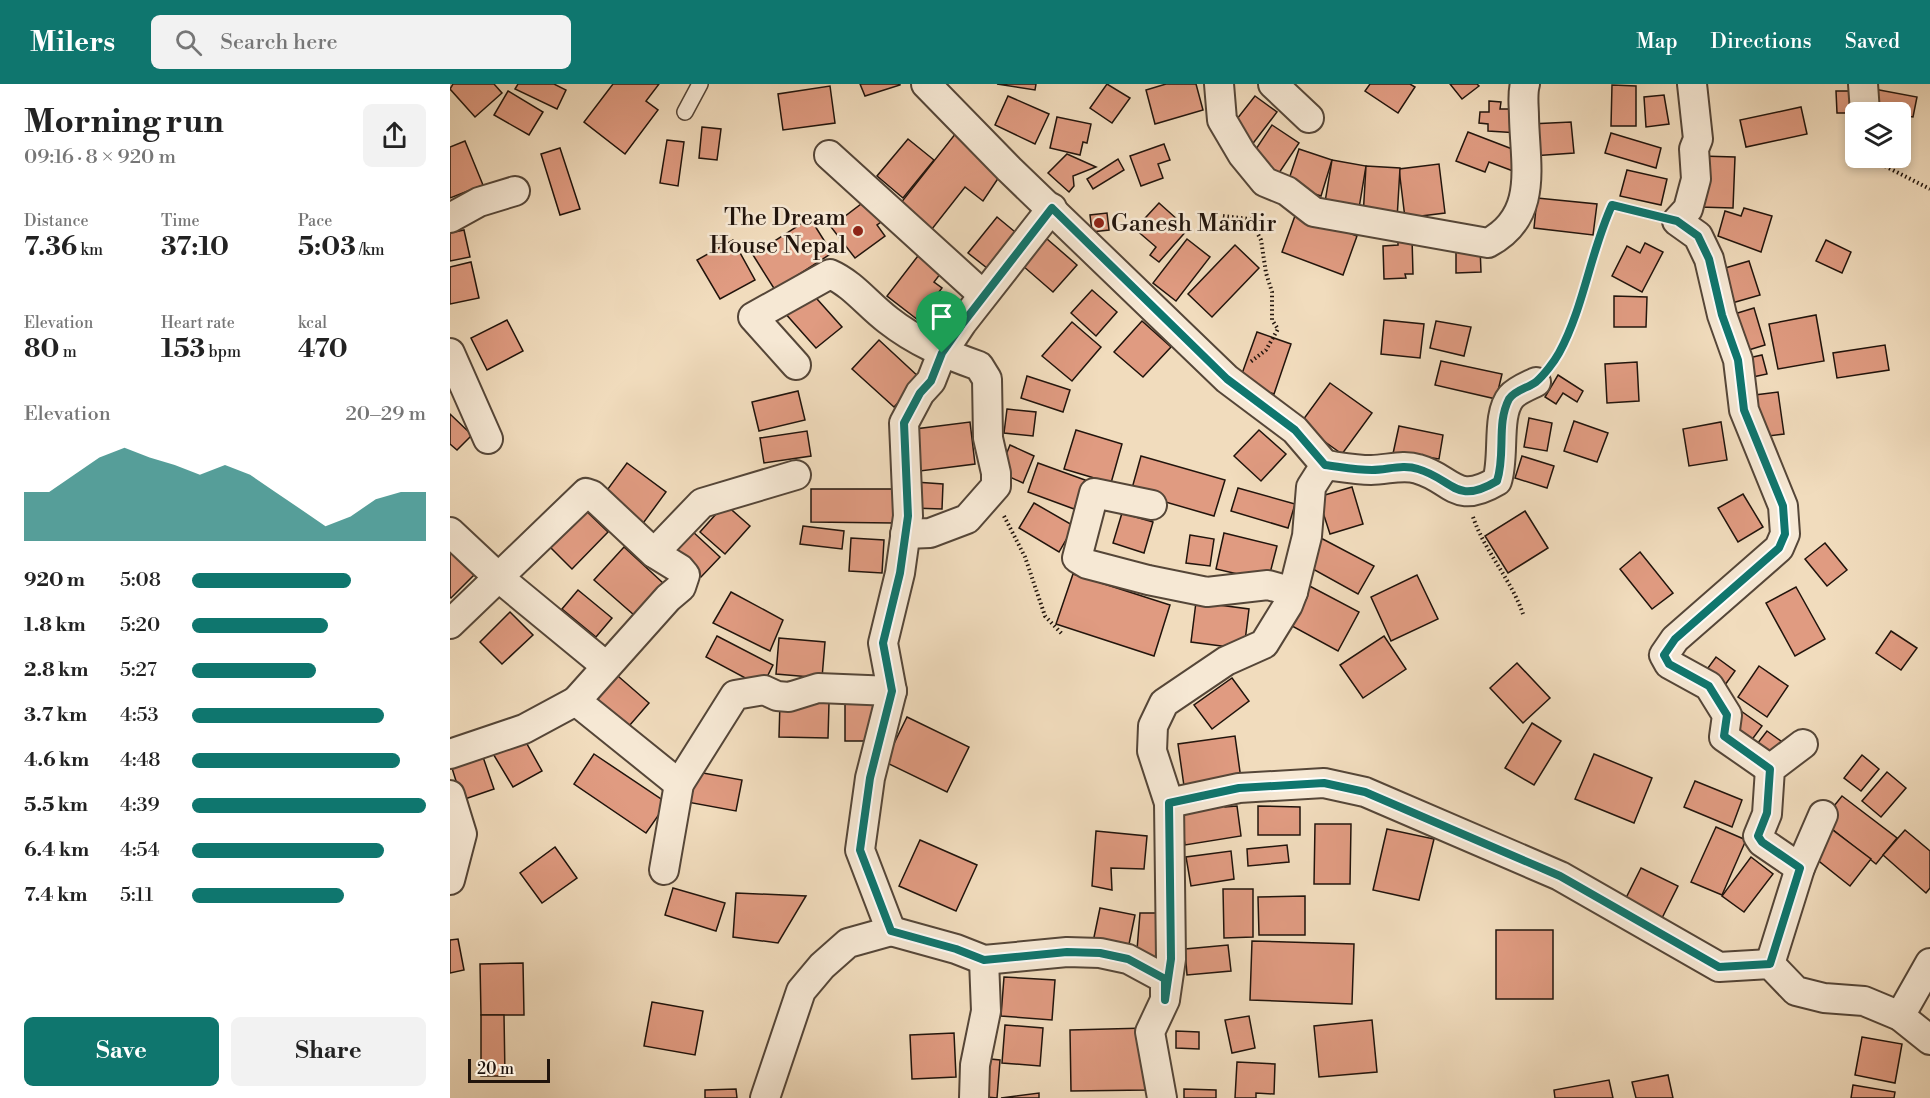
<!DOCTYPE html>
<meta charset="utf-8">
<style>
:root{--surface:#fff;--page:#f2f2f2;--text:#222;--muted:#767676;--accent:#0f766e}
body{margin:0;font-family:"Libre Bodoni",serif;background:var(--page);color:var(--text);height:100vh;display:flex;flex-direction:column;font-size:22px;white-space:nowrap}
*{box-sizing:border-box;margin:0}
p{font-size:20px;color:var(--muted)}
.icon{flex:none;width:33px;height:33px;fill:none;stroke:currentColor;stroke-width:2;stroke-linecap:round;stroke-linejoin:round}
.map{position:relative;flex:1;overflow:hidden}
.panel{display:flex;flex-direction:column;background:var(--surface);width:450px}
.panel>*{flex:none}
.controls{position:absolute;left:1395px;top:18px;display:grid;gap:12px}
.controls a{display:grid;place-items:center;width:66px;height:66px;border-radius:9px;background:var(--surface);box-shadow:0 3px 9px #0003;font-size:30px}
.scale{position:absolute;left:18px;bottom:15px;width:82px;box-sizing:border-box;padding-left:6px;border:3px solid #21140c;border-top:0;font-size:16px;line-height:21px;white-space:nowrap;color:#21140c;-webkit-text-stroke:4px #f6e8d4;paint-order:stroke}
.pin{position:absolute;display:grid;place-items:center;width:51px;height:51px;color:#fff;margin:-62px -26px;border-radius:50% 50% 50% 0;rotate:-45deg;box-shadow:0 0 6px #0007}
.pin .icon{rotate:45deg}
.round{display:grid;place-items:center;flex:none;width:63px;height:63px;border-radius:9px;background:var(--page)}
.overview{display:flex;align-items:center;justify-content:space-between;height:102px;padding:0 24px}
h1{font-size:33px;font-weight:700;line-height:45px}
.stats{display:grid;grid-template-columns:repeat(3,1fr);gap:9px;height:102px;padding:6px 24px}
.stats div{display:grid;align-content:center}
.stats b{font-size:26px;font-weight:700}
.stats small{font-size:16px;font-weight:400}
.stats p{font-size:16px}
.chart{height:168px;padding:12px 24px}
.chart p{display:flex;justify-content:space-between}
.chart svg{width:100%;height:108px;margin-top:6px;fill:var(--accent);opacity:.7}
.action{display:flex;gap:12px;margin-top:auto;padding:12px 24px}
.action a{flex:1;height:69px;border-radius:9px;background:var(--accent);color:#fff;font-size:24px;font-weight:700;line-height:69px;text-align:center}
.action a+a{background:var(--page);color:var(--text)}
ul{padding:0 24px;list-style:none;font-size:20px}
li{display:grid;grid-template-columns:96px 72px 1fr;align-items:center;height:45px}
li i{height:15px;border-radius:8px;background:var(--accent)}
header{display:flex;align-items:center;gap:36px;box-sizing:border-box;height:84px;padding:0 30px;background:var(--accent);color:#fff}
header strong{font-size:28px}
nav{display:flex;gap:33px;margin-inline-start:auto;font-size:21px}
.search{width:420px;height:54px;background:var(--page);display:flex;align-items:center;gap:15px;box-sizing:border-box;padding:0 21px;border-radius:9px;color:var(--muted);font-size:22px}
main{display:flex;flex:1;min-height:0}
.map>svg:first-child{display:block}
.building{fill:#e09b81;stroke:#21140c;stroke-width:1.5}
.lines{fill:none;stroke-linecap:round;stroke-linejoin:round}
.lane-casing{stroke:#554638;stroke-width:18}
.street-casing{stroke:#554638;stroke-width:32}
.path{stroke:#21140c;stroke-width:4;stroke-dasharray:1.5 3;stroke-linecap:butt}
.lane{stroke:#f6e8d4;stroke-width:15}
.street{stroke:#f6e8d4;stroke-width:28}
.route-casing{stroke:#fff;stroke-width:12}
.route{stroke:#0f766e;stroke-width:8}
.poi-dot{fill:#8f2418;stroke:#f6e8d4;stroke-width:2}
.labels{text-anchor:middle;stroke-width:5;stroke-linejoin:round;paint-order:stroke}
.poi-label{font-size:24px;fill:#21140c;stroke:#f6e8d4;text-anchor:end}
</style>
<header>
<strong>Milers</strong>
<div class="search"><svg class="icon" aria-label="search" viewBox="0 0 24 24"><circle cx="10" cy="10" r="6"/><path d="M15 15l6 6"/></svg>Search here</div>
<nav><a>Map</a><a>Directions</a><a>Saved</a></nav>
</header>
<main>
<section class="panel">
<div class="overview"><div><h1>Morning run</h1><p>09:16 · 8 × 920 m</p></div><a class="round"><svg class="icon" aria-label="share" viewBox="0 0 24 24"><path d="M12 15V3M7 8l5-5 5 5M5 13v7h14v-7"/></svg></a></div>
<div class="stats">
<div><p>Distance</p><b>7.36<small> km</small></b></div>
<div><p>Time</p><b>37:10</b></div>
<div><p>Pace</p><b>5:03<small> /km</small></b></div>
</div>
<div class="stats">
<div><p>Elevation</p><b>80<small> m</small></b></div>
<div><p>Heart rate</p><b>153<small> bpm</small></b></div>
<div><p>kcal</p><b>470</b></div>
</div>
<div class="chart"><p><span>Elevation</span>20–29 m</p>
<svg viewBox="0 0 160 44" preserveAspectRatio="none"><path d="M0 44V24L10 24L20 17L30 10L40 6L50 10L60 13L70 17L80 13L90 17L100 24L110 31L120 38L130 34L140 27L150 24L160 24V44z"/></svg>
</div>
<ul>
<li><b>920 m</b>5:08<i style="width:68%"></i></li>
<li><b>1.8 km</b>5:20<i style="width:58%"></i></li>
<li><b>2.8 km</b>5:27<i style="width:53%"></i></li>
<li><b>3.7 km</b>4:53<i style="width:82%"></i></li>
<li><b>4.6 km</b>4:48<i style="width:89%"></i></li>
<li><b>5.5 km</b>4:39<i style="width:100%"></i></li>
<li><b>6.4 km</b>4:54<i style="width:82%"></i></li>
<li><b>7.4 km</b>5:11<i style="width:65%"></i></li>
</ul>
<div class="action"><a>Save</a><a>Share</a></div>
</section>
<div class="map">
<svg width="1480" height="1014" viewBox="0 0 1480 1014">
<rect width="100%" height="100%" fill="#f1dcbd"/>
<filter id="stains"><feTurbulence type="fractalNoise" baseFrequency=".00333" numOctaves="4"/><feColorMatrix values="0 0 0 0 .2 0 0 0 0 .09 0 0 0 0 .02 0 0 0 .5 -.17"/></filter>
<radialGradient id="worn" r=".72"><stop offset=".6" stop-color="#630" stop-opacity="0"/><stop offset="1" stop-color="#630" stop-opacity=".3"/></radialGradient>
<g class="building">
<polygon points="3,0 44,0 52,9 25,33 0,5"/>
<polygon points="68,0 104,0 116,6 107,25 65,5"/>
<polygon points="163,0 209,0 196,17 208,26 175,70 134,38"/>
<polygon points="410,0 450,0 450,1 415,12"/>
<polygon points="547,0 586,0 585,6"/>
<polygon points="657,0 680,14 662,39 640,24"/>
<polygon points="716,0 746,0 753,26 705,40 696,6"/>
<polygon points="920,0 960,0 965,3 948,29 915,7"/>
<polygon points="1000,0 1027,0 1029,2 1012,15"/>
<polygon points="1162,1 1186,2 1186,42 1161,42"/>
<polygon points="380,2 385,39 333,46 328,10"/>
<polygon points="1424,5 1467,13 1463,33 1450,31 1450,28 1420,26"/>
<polygon points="58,7 93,28 79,51 44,31"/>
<polygon points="1386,7 1401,7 1401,29 1387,29"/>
<polygon points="1214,11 1219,40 1196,43 1194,13"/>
<polygon points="558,12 599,30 585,60 545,41"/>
<polygon points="805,12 827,28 801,62 779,45"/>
<polygon points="1039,17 1051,18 1050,25 1059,25 1059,19 1071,20 1069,49 1038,47 1038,40 1029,39 1030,28 1039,28"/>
<polygon points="1351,23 1357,50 1296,63 1290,36"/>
<polygon points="607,33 641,40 637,59 633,58 630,71 600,64"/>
<polygon points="1121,38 1124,69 1082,72 1080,40"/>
<polygon points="822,41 849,59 829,89 802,71"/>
<polygon points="252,43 271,45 267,76 249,74"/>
<polygon points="1018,48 1070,68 1063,87 1039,78 1035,88 1006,77"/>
<polygon points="506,49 551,90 533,117 515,103 482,145 450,120"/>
<polygon points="1161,49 1211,64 1206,84 1155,69"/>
<polygon points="458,55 484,76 453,114 427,92"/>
<polygon points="217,56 234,58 228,102 210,99"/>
<polygon points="15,57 33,101 0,114 0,63"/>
<polygon points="714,60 720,76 708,80 713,94 691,102 680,72"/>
<polygon points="110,64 130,125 110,131 91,70"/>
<polygon points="849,65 882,76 871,112 837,101"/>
<polygon points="617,70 646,83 623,92 624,102 619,108 598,89"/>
<polygon points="1251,72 1285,73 1283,124 1249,123"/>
<polygon points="668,75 674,86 643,105 637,95"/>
<polygon points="882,76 916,82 908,130 874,124"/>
<polygon points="989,80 995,129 955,134 949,85"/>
<polygon points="916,82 950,84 947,135 913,133"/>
<polygon points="1177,86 1217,95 1211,121 1170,112"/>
<polygon points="1087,114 1147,120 1143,151 1084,144"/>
<polygon points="415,117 431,138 427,141 435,152 405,174 381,143"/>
<polygon points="709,119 738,145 709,178 700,171 706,163 685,145"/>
<polygon points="1294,124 1322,132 1311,168 1268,152 1275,127 1291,132"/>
<polygon points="657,129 659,146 642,148 640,131"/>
<polygon points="846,129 907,152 893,191 832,168"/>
<polygon points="547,133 570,152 542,188 518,169"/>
<polygon points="360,134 382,169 325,206 303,171"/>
<polygon points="14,146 20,173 0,177 0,149"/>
<polygon points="589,148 627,181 603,208 565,175"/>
<polygon points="948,154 962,154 963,190 955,190 956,194 934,195 933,162 948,161"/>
<polygon points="737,155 760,173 726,217 703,199"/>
<polygon points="283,156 305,196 270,215 247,176"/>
<polygon points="1376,156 1401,168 1392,189 1366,177"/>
<polygon points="1195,159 1213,168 1192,208 1162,192 1177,162 1190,169"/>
<polygon points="785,161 809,184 762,233 738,210"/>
<polygon points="1030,163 1031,188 1006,189 1006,164"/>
<polygon points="471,168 494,185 484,198 492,204 468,236 437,212"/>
<polygon points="1299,177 1310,211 1275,221 1265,187"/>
<polygon points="21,178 29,214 0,220 0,183"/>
<polygon points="359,206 392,243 366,264 334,228"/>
<polygon points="642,206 667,228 646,252 621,229"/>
<polygon points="1164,212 1197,213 1196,243 1164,243"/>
<polygon points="1304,224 1315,261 1292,268 1281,231"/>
<polygon points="1366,231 1374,277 1328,285 1319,240"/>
<polygon points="57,236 73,267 37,286 21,254"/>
<polygon points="934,236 974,240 970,274 931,270"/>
<polygon points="692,237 721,263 693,293 664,268"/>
<polygon points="986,237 1021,243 1014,272 980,264"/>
<polygon points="622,238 651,263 622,297 592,272"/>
<polygon points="807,248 841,260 824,310 789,298"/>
<polygon points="429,256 471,295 444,323 402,285"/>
<polygon points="1435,261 1439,286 1387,294 1383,269"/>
<polygon points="1312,271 1317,290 1298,294 1294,275"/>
<polygon points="991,277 1052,290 1046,315 985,301"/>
<polygon points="1187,278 1189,317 1157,319 1155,280"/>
<polygon points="1108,291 1133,307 1127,318 1113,309 1106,320 1095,313"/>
<polygon points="577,292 620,306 613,328 571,314"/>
<polygon points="880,299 922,329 892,370 850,340"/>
<polygon points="348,307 355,336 309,347 302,318"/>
<polygon points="1328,308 1334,350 1303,354 1297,312"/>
<polygon points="557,325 586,328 583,352 554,349"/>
<polygon points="0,330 22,351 7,366 0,360"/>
<polygon points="1079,334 1102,339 1097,367 1074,363"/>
<polygon points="1124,337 1158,349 1147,378 1114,367"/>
<polygon points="520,338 525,380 470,387 465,345"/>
<polygon points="1271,338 1277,376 1239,382 1233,345"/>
<polygon points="949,342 993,351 989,375 959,370 941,379"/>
<polygon points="626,346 672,360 661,399 614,385"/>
<polygon points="809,346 836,370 811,397 784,372"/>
<polygon points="357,347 361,372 314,379 310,354"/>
<polygon points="560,361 584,372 573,399 549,388"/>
<polygon points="691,372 775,396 764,432 681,408"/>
<polygon points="1072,372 1104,382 1097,404 1065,394"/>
<polygon points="177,379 216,408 191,442 152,413"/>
<polygon points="588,379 635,396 624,425 578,408"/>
<polygon points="465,398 493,400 492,425 463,424"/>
<polygon points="902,403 913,440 880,450 868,413"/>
<polygon points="788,404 845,420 838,444 781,427"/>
<polygon points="361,405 443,405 443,439 361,438"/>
<polygon points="1293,410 1313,443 1288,458 1268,424"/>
<polygon points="584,419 624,442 609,468 569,444"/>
<polygon points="275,420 300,442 275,470 250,448"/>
<polygon points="131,422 158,448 122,485 96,459"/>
<polygon points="1075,427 1098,464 1058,489 1035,452"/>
<polygon points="672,429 703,438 694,469 663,459"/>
<polygon points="353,442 394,447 392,465 350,460"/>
<polygon points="242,447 270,473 251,493 224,467"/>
<polygon points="774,449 827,462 818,497 766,485"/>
<polygon points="740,451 764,455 760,482 736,479"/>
<polygon points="867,452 924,482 908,510 852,479"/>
<polygon points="401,454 434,456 432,489 399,487"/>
<polygon points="1375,459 1397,486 1377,502 1355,475"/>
<polygon points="174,463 213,499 184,531 144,496"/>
<polygon points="0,468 24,491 1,514 0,513"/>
<polygon points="1190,468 1223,509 1202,525 1170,485"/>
<polygon points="623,490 720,521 704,572 606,540"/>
<polygon points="967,491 988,535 941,557 921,513"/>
<polygon points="852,498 909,528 888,567 831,536"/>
<polygon points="1346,503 1375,555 1345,572 1316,519"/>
<polygon points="128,506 162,534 146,553 112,525"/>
<polygon points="281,508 333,536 320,567 263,539"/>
<polygon points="746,518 799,525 794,565 741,558"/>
<polygon points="60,528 83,551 52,580 30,558"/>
<polygon points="1441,547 1467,564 1451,586 1426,569"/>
<polygon points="267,552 323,581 312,603 256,573"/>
<polygon points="934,552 956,585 913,614 890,581"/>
<polygon points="329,554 375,558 372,594 326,590"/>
<polygon points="1266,573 1285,587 1275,601 1255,588"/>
<polygon points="1067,579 1100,614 1073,639 1040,604"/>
<polygon points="1309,582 1338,602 1317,633 1288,613"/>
<polygon points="161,586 199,619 173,649 135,616"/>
<polygon points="782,594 799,617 762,645 744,621"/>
<polygon points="330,618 379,619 378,654 329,653"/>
<rect x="395" y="619" width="34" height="38"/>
<polygon points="1291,627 1312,642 1301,657 1280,642"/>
<polygon points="457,633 519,663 497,708 435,678"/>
<polygon points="1082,639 1111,657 1084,701 1055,684"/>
<polygon points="1317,647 1335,660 1325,674 1307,660"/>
<polygon points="72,651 92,687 63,703 42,668"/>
<polygon points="785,652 791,695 734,702 728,660"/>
<polygon points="32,670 44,705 12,716 1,681"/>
<polygon points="144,670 217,719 196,749 124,700"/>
<polygon points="1144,670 1202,694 1184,739 1125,715"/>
<polygon points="1412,671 1429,685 1411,707 1394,694"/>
<polygon points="242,687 292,696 286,727 237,718"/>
<polygon points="1437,688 1456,704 1431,733 1412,717"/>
<polygon points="1245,697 1292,716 1282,743 1234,723"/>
<polygon points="1392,712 1447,754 1426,780 1372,737"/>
<polygon points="774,719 775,723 787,722 791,752 735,761 730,730 757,726 756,722"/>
<polygon points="808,722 850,723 850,751 808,751"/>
<polygon points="865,740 901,740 900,800 864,800"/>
<polygon points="1266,743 1296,756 1272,811 1241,798"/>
<polygon points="1380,744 1421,775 1400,802 1360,770"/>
<polygon points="937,745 984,755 969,816 923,806"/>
<polygon points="1455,746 1480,767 1480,804 1476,809 1433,771"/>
<polygon points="646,747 697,752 694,785 661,784 662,806 642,802"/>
<polygon points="470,756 527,781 506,827 449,802"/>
<polygon points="837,761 839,778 798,782 797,765"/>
<polygon points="105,763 127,794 92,819 70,789"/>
<polygon points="781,767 784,795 741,802 736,773"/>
<polygon points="1301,773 1323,790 1294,828 1272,812"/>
<polygon points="1191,784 1228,802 1211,836 1174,818"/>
<polygon points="223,804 275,819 266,847 215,831"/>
<polygon points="773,805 803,805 803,853 774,854"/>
<polygon points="286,809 356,812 328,859 283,853"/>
<polygon points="855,812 855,851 809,851 808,813"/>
<polygon points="650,824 685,831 678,865 643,858"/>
<polygon points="690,829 721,829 718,878 687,866"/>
<rect x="1046" y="846" width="57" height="69"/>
<polygon points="8,855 14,886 0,889 0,856"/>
<polygon points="802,857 904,860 902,920 800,916"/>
<polygon points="778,861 781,887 737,891 735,865"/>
<polygon points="73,879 74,931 31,931 30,880"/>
<polygon points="554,893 605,896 602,936 551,932"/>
<polygon points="202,918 253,927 245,971 194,962"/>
<polygon points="31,931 54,931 55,992 31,992"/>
<polygon points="799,932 805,964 782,969 775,936"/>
<polygon points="922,936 927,988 869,993 864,942"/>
<polygon points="555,941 593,944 590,982 552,979"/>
<polygon points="696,944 697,1006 621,1007 620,946"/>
<polygon points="726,947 749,948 749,965 726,964"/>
<polygon points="504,949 506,993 462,995 460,951"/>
<polygon points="1412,953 1452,960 1445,999 1405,991"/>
<polygon points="530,974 550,976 547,1014 526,1012"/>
<polygon points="787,978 825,980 824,1010 806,1009 806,1014 785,1014"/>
<polygon points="1218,991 1223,1014 1186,1014 1182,998"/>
<polygon points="1159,996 1163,1014 1105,1014 1104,1006"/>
<polygon points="1403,1001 1445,1008 1444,1014 1401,1014"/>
<polygon points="286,1005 287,1014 255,1014 255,1006"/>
<polygon points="734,1005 766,1006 766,1014 734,1014"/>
<polygon points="589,1009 589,1014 551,1014"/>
</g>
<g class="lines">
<defs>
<polyline id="lane" points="235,28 250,0"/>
<g id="street">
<polyline points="476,0 559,85 777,295 845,346 875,381 861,403 857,452 843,508 838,521 814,560 776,577 714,619 703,642 702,667 719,719 721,875 715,916 700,948 712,1014"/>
<path d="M769 0 772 36 792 70 815 98 837 107 864 128 1038 159C1089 132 1075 81 1074 33 1074 22 1072 10 1075 0"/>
<polyline points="823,0 859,34"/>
<polyline points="1242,0 1248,55 1244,65 1246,95 1238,125 1227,137 1248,152 1259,175 1272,231 1288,276 1294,326 1333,422 1335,450 1329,464 1225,555 1214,571 1219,580 1259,602 1277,631 1274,653 1320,685"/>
<polyline points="1413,0 1415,28"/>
<polyline points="379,71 532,210"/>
<polyline points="0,134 29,118 65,107"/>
<polyline points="0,269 38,355"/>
<path d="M346 281 303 233 380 190C403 200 418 221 438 236 466 258 495 270 529 282L537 295 538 354 546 389V402L517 435 480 449 455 450"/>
<path d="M875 381C890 383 906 386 921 386 937 386 953 380 968 385 1003 395 1005 422 1047 397 1055 373 1046 331 1061 313 1067 306 1078 302 1086 298"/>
<polyline points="702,421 644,409 627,474 637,480 698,496 757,508 818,501 843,508"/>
<polyline points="0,448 48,493 156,582"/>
<polyline points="204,469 252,419 346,391"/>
<polyline points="0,540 136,409 142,411 204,469 230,485 235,491 231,503 218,514 126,617 74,645 0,670"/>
<polyline points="126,617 229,700"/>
<polyline points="0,711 12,750 0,796"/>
<polyline points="719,719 789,704 874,699 915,708 1110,792 1269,883 1320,880 1346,907 1374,914 1414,917 1450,932 1480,956"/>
<polyline points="1350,784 1312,758 1308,752 1317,730 1320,685 1353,660"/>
<polyline points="214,786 229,700 285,611 314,606 327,612 339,613 368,604 442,607"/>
<polyline points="441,847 506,865 534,876 617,868 650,869 678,875 715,895 715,914"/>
<polyline points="1320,880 1350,784 1373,731"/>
<polyline points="1450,932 1480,879"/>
<polyline points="315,1014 351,907 372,882 398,859 441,847 410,766 420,694 442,607 433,559 450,489 458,432 454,339 470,309 481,297 492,269 512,239 602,124"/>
<polyline points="524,1014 525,981 536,927 534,876"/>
</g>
</defs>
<use href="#lane" class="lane-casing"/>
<use href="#street" class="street-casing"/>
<g class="path">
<polyline points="1419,74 1480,105"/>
<polyline points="773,132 800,135 811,156 816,189 822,208 822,236 828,245 816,266 799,279"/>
<path d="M1103 277C1133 242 1141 165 1162 121L1203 131"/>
<polyline points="554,432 575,473 595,532 613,551"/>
<path d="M1023 433C1035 468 1061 495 1073 530"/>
</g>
<use href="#lane" class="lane"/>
<use href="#street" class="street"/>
</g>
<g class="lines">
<defs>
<path id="route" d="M1162 121 1227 137 1248 152 1259 175 1272 231 1288 276 1294 326 1333 422 1335 450 1329 464 1225 555 1214 571 1219 580 1259 602 1277 631 1274 652 1320 685 1317 729 1308 752 1312 758 1350 784 1320 880 1269 883 1110 792 915 708 874 699 789 704 719 719 721 875 715 916V895L678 875 650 869 617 868 534 876 506 865 441 847 410 766 420 694 442 607 433 559 450 489 458 432 454 339 470 309 481 297 492 269 513 239 602 124 777 295 845 346 875 381C891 383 906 386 922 386 937 386 953 380 968 385 1003 395 1005 422 1047 397 1056 370 1046 340 1059 315 1065 306 1078 304 1086 298 1094 291 1104 278 1109 269 1134 223 1140 169 1162 121Z"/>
</defs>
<use href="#route" class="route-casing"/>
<use href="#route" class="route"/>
</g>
<g class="poi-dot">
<circle cx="649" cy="139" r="6"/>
<circle cx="408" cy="147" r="6"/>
</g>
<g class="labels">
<g class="poi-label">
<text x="396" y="141">The Dream<tspan x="396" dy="28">House Nepal</tspan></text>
<text x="661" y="147" text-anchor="start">Ganesh Mandir</text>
</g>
</g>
<rect width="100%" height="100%" filter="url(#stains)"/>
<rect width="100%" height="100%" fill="url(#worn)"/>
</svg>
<div class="controls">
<a><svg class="icon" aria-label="layers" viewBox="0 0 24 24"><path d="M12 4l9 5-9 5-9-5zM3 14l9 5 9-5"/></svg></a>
</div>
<div class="scale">20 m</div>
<div class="pin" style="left:492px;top:269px;background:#1e9e55"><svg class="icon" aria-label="arrive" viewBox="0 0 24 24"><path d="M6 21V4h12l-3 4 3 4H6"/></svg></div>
</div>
</main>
